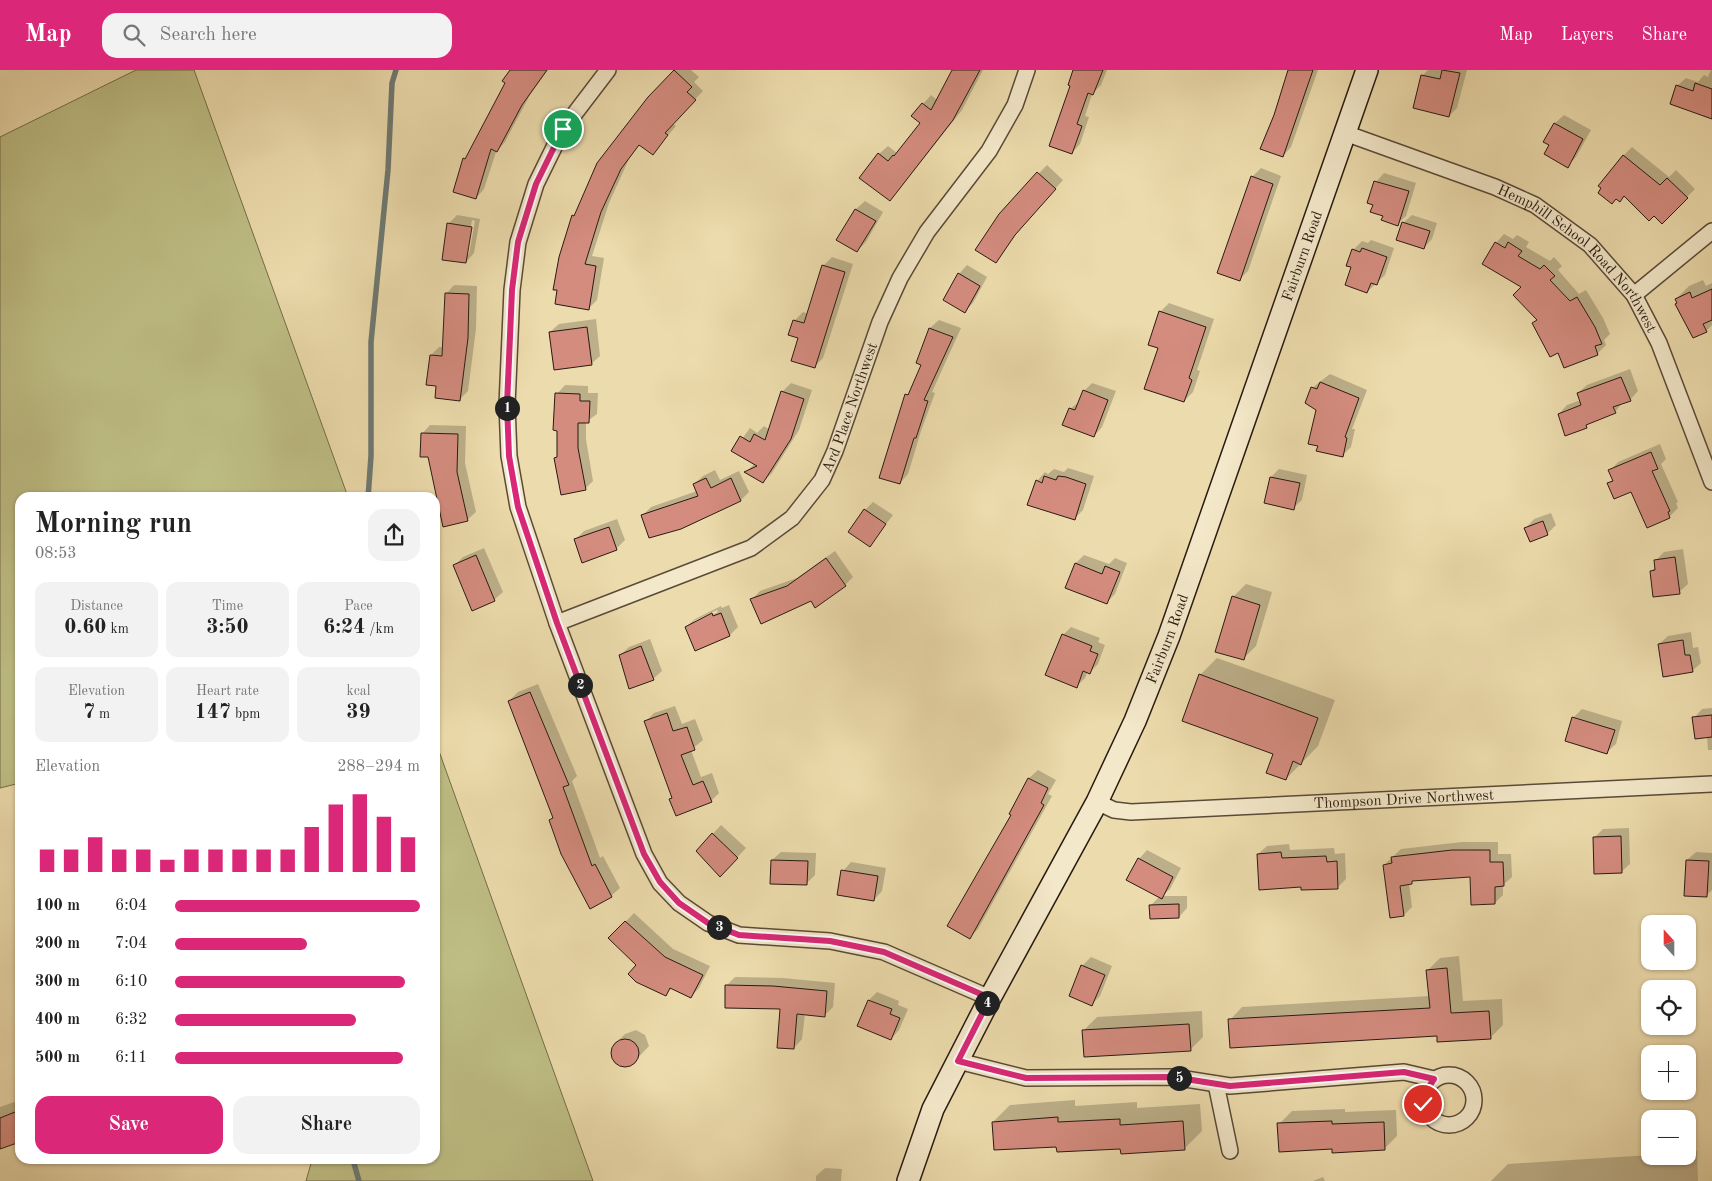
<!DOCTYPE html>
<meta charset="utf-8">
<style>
:root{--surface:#fff;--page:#f2f2f2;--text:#222;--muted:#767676;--accent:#db2777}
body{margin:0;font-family:"Old Standard TT",serif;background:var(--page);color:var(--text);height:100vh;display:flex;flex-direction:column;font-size:19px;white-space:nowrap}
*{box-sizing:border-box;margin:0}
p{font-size:16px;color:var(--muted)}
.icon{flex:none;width:28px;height:28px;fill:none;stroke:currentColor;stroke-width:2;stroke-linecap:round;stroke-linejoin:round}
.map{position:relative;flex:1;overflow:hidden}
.details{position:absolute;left:15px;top:422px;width:425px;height:672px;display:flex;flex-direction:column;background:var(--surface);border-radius:15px;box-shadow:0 1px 4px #0004}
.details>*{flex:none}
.needle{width:32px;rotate:339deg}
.fabs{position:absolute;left:1641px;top:845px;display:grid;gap:10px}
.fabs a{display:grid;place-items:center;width:55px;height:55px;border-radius:10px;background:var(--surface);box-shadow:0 1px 4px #0004;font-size:25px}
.pin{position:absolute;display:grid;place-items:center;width:42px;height:42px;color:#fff;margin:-21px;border:2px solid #fff;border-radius:50%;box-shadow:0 1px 5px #0007}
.km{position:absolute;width:25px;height:25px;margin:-12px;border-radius:50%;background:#222;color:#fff;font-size:14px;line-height:25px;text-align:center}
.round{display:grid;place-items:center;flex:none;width:52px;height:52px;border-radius:15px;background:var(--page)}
.summary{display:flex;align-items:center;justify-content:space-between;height:85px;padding:0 20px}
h1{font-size:28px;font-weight:700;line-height:38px}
.metrics{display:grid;grid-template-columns:repeat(3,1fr);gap:8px;height:85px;padding:5px 20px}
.metrics div{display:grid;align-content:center;border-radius:12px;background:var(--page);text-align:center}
.metrics b{font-size:21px;font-weight:700}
.metrics small{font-size:14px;font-weight:400}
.metrics p{font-size:14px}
.chart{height:140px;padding:10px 20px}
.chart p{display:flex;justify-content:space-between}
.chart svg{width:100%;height:90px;margin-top:5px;stroke:var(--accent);stroke-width:6}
.action{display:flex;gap:10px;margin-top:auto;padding:10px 20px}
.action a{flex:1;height:58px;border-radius:15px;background:var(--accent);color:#fff;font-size:20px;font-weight:700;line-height:58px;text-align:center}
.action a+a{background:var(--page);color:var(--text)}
ul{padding:0 20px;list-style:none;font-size:16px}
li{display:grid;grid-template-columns:80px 60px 1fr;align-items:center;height:38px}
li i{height:12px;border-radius:6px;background:var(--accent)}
header{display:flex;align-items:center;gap:30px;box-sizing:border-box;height:70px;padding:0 25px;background:var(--accent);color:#fff}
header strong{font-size:24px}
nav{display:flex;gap:28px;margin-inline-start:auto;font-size:18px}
.search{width:350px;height:45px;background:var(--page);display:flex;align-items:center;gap:12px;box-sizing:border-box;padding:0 18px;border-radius:15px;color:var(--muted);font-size:19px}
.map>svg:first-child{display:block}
.green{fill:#bebe84;stroke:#746c4a}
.shadow{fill:#0003;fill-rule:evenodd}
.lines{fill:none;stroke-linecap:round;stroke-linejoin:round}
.stream{stroke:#6e7973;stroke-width:5.5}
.building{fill:#d48c7f;stroke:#291a11}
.street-casing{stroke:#5a4a38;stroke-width:18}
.secondary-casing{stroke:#291a11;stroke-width:24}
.street{stroke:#f3e8c9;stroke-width:15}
.secondary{stroke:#f3e8c9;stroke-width:21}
.route-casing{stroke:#fff;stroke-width:10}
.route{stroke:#db2777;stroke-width:6}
.labels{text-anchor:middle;stroke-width:4;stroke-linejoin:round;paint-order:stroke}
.street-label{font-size:15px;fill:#291a11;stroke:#f3e8c9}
</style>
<header>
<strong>Map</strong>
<div class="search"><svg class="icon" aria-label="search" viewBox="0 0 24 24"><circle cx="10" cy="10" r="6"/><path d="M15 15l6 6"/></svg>Search here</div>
<nav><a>Map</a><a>Layers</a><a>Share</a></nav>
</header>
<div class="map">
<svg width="1712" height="1111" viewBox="0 0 1712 1111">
<rect width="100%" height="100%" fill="#ecdbac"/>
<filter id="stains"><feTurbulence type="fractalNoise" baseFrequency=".004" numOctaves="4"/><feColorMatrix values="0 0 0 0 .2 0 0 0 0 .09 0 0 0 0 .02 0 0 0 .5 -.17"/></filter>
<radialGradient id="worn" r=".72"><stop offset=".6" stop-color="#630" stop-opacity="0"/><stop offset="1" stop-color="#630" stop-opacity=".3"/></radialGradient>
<g class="green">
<polygon points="136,0 194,0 348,427 20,428 20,713 0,718 0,67"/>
<polygon points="435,670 593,1111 306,1111 312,1090 435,1090"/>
</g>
<g class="shadow">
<polygon points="512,0 548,0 530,25 505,72 496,82 484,119 476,128 464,89 469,85"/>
<polygon points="675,0 691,0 699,7 694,12 703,21 672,53 676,56 653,83 640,74 629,89 609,133 592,186 604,188 597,230 588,239 560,187 573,146 649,27"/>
<polygon points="953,0 983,0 962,40 898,121 879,84 888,76 897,83 922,53 923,34 931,25 937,30"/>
<polygon points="1075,0 1107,0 1101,15 1092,24 1085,46 1089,47 1080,74 1072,83"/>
<polygon points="1289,0 1318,0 1291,77 1283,86"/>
<polygon points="1428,0 1467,0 1457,38 1449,46 1414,37 1423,5"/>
<polygon points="1711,0 1712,0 1712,47 1677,16 1686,8 1698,12 1704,5 1708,7"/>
<polygon points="1564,45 1591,60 1576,87 1567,96 1551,75 1545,72 1555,53"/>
<polygon points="1632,77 1669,107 1676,100 1695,119 1662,152 1625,125 1620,130 1623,86"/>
<polygon points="1047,95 1063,110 1023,155 996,192 1000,144"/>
<polygon points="1261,98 1281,106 1248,201 1240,209 1252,107"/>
<polygon points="1384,103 1416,113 1406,146 1397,154 1384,145 1374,134 1376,112"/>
<polygon points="865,131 883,142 866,172 857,181 838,169 856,139"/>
<path d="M457 145 480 149 474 183 466 192 448 154ZM472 150 475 151 469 184H466Z"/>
<polygon points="1412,145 1437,153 1432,169 1424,178 1403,153"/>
<polygon points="1504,164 1513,169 1517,165 1529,172 1526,177 1550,191 1554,187 1562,196 1558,200 1579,224 1586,220 1603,248 1610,264 1604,270 1606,275 1597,284 1559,282 1533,254 1538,249 1523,217 1496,173"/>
<polygon points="1371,170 1394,178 1385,205 1367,222 1353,197 1353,180 1362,171 1368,173"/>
<polygon points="832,187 853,194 823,288 814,297 794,251 803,242 808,244 823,196"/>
<polygon points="967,195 987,207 973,233 965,241 959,204"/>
<polygon points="1703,210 1706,216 1712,213 1712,255 1706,261 1676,229 1689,216"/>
<polygon points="454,215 477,216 476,259 468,321 459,330 438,315 431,285 439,277 444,277 446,224"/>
<polygon points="1169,233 1214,249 1197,300 1200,301 1193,322 1184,331 1160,278 1160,242"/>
<polygon points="596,249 600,286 591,294 550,262 559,254"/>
<polygon points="939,250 961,258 932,322 935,323 921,361 908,404 900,413 907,325 912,320 923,294 918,293 930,258"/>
<polygon points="1630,299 1638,321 1630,330 1623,332 1615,342 1566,364 1559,344 1567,335 1581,330 1578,323 1587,315"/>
<polygon points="1330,304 1367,320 1352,359 1355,359 1351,377 1343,385 1319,375 1318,339 1312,318"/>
<polygon points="791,313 812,320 799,360 772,403 763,412 746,402 754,394 733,381 750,358 757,363 764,356 770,360 782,322"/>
<polygon points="1092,313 1116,321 1102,357 1094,366 1070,339 1080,331 1084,321"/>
<polygon points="565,315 588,316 588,323 598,323 597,344 586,352 586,369 593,411 585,419 555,388 558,386 557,324"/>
<polygon points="430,355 466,356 465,393 476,442 467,450 429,386 422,364"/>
<polygon points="1660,374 1666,389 1661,394 1678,432 1676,433 1678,438 1669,447 1632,420 1609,413 1613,409 1610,401 1618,392"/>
<polygon points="1068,398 1094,406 1083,440 1074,449 1037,411 1045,402 1048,404 1054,399 1064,402"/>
<polygon points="1279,399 1307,405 1302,430 1293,438 1271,407"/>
<polygon points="715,400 720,410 739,401 749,422 741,430 680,458 642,446 651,437 697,421 694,414 703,406"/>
<polygon points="873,432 893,445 870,475 865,440"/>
<polygon points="1551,443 1556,455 1547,464 1526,458 1534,449"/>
<polygon points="617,449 625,470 616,479 575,470 584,461"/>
<polygon points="484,478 503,522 494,530 455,495 463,487"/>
<polygon points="1683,479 1688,514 1679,522 1651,501 1656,497 1655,491 1664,482"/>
<polygon points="835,481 853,507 845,515 811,530 751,530 760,521 797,508"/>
<polygon points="1084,485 1109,494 1115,488 1127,493 1115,524 1106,533 1076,493"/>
<polygon points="1246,514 1272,522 1256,576 1243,589 1233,527"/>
<path d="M729 535 738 557 730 565 686 557 695 549 721 536 722 538ZM717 540 718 542 694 554V551Z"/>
<polygon points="1071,557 1100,568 1098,572 1105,575 1098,594 1090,602 1088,601 1085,608 1077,616 1063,565"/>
<polygon points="1691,562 1693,578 1698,577 1701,593 1692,601 1659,574 1668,566"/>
<polygon points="650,569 662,601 653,609 620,585 629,577"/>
<polygon points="1217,588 1335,630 1318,676 1286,709 1274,684 1200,605"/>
<polygon points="538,614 577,706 572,711 600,788 603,786 620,818 611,826 550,750 553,747 509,631 518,622"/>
<polygon points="675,636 682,654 695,649 703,670 691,680 701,707 712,703 719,723 711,731 671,729 673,727 645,652 654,643"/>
<polygon points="1712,638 1712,680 1708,680 1707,666 1694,648 1702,639"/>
<polygon points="1582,639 1622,651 1616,674 1607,682 1573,648"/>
<polygon points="1038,700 1056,710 1048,724 1052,726 978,859 970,867 1013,744 1011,743 1029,708"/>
<polygon points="721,755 746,778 720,806 697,781"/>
<polygon points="1629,758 1630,794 1621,802 1594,768 1603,759"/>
<polygon points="1462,772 1498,772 1498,784 1511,784 1512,807 1503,815 1503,825 1495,833 1471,806 1415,810 1409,813 1412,837 1404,845 1384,795 1401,779"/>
<polygon points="1289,774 1290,780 1334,778 1335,784 1345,783 1346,809 1337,818 1302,816 1258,784 1267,776"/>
<polygon points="1147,780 1181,798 1170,819 1162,826 1187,826 1187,838 1179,847 1151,835 1160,826 1139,789"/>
<polygon points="781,782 816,783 815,805 806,814 772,790"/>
<polygon points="1696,782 1712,783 1712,820 1706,826 1687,790"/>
<polygon points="851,792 886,798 882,821 874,830 843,801"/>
<polygon points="634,843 673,879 710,896 699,918 691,927 672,918 665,925 610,868"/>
<polygon points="1459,886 1463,931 1502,929 1503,955 1490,968 1230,950 1242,937 1430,926 1427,901 1440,888"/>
<polygon points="1091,887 1112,896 1100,926 1092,934 1082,896"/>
<polygon points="735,907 783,908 835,913 833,937 824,946 805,944 802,969 794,978 781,938 727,915"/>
<polygon points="877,922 899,931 898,935 908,939 899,960 891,969 869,930"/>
<polygon points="1202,941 1203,967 1190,980 1084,960 1097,947"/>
<polygon points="636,960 645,965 649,976 634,992 623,995 616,993 612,984 616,973 625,964"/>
<polygon points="20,1030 20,1071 0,1078 0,1037"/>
<polygon points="1075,1030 1075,1036 1137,1032 1137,1038 1200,1034 1202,1061 1185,1078 1058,1076 993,1052 1010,1035"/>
<polygon points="1345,1039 1345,1042 1396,1040 1397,1066 1384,1079 1333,1078 1279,1054 1292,1041"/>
<polygon points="1697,1081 1698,1111 1491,1111 1508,1094 1650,1085 1688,1086 1688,1082"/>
<polygon points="825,1098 842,1099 841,1111 816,1111 816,1106"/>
<polygon points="1323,1107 1325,1111 1313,1111"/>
</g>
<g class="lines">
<g class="stream">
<polyline points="368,428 371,386 371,272 388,100 392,13 396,0"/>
<polyline points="353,1090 359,1111"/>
</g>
</g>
<g class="building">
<polygon points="510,0 547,0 522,35 497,82 491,79 476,129 453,122 463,88 465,89 505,13 502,11"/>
<polygon points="674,0 692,17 687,22 696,30 665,63 668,65 653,85 639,75 621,99 601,142 585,194 596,196 589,240 555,234 557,220 553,220 559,187 572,145 574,146 597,93 648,27"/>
<polygon points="952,0 980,0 953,50 890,131 859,108 878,83 888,91 893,85 894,86 920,53 911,46 922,33 931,40"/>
<polygon points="1073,0 1103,0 1093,25 1088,23 1077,54 1082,56 1072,84 1049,76 1070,16 1068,15"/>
<polygon points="1288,0 1313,0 1283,87 1260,79 1274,45"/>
<polygon points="1442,0 1460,3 1449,47 1413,38 1421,5 1440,9"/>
<polygon points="1695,13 1712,19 1712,49 1670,34 1676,15 1693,21"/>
<polygon points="1554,53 1583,69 1568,98 1544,84 1549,75 1543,72"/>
<polygon points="1623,85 1660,115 1667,108 1688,128 1662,154 1654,146 1649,151 1624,126 1620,132 1616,129 1612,134 1598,123 1601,118 1598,116"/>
<polygon points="1037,102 1056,119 1015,165 996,193 975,180 999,144"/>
<polygon points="1251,106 1273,114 1240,211 1217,203"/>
<polygon points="1374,111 1409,121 1398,156 1381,150 1383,146 1370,142 1373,135 1367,133"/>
<polygon points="855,139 876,151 857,182 836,170"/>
<polygon points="1402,152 1430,161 1424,179 1396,170"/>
<polygon points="447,153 472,157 466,193 442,190"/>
<polygon points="1495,172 1505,178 1508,172 1522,181 1518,186 1540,199 1544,195 1555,206 1550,210 1570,231 1577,227 1595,257 1602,274 1595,276 1598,285 1564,298 1558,283 1550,287 1532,253 1537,250 1513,225 1521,217 1482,194"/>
<polygon points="1362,178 1387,187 1377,215 1371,213 1367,223 1345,215 1351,197 1346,196 1352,179 1360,182"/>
<polygon points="822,195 845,202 815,298 791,291 798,268 788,265 793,250 804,253"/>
<polygon points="958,203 980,216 965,243 943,230"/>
<polygon points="1712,219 1712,250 1703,254 1707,262 1693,268 1675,234 1677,233 1675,229 1690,222 1692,228"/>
<polygon points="445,223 469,224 468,268 460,331 435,328 436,316 426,315 430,285 442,286"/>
<polygon points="1159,241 1206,257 1189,308 1192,310 1184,332 1144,319 1158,278 1148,275"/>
<polygon points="587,257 592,295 554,300 549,262"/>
<polygon points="929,258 953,267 924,330 928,331 916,368 914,368 900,414 879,408 905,324 908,325 921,295 916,293"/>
<polygon points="1621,307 1631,331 1613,337 1616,343 1586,355 1587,358 1565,366 1558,344 1581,335 1577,323"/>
<polygon points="1320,312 1359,328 1345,367 1347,368 1343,387 1316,381 1318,376 1308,374 1316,340 1305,333 1311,317 1317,319"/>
<polygon points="1083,320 1108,330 1094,367 1062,355 1069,338 1075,340"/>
<polygon points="781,321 804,329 791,369 763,413 744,402 757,396 731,381 740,366 750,372 754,364 765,370"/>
<polygon points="555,323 580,324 580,331 590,331 589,353 578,353 578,378 586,420 561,425 554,388 557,387 557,361 553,360"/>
<polygon points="421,363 458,364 457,402 468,451 443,457 428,387 420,387"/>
<polygon points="1651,382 1658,399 1652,401 1670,441 1668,442 1670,448 1647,458 1631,422 1614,429 1607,413 1613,411 1608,400"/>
<polygon points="1044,406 1056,410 1058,406 1066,407 1086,414 1075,450 1027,435 1036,410 1042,413"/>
<polygon points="1270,407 1300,413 1294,440 1264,433"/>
<polygon points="706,408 711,418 731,408 741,431 681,459 649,468 641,445 698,426 693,414"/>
<polygon points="864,439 886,454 870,477 848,462"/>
<polygon points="1543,451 1548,465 1530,472 1524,458"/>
<polygon points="609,457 617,480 582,493 574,469"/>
<polygon points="476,485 495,531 472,541 453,495"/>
<polygon points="1675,487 1680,524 1653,527 1650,501 1655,500 1654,490"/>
<polygon points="826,488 846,516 815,538 811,531 761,554 750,529 787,516"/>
<polygon points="1075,493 1102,504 1105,496 1120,502 1107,534 1065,518"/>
<polygon points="1232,526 1260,535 1244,590 1215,582"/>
<polygon points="712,543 713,546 721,543 730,566 695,581 685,557"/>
<polygon points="1062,564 1092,576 1090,581 1098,584 1090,604 1083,601 1077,618 1045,605"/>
<polygon points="1683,570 1685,585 1690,585 1693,602 1663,607 1658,574"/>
<polygon points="641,576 654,610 629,619 619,585"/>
<polygon points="1199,604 1318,648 1301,695 1293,691 1286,710 1266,703 1273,684 1182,651"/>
<polygon points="530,622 569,715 563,717 592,796 595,794 612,827 590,839 561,784 549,750 553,748 508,631"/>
<polygon points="667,643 673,661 687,657 695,680 681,685 693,715 703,711 712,732 676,746 669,729 672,728 644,651"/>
<polygon points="1712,645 1712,667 1695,669 1692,647"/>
<polygon points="1572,647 1615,660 1607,684 1565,671"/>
<polygon points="1028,708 1048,718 1041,733 1044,735 970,869 947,856 1011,745 1009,744"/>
<polygon points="712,763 738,788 720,807 696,781"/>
<polygon points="1621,766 1622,803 1594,804 1593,767"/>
<polygon points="1452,780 1490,780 1490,792 1503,792 1504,816 1495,817 1495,834 1471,835 1470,807 1412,811 1412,814 1400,816 1404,846 1390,848 1383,795 1392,793 1391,787"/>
<polygon points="1281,782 1282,788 1326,786 1327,792 1337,791 1338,819 1301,820 1301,817 1259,820 1257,784"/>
<polygon points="1138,788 1173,807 1162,829 1126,810"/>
<polygon points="771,790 808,791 807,815 770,814"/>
<polygon points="1686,790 1709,791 1707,827 1684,826"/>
<polygon points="841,800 878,806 874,831 837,825"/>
<polygon points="1179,834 1179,848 1150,849 1149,835"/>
<polygon points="625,851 665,887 703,905 691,928 670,918 666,926 636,912 628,904 636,895 608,868"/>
<polygon points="1081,895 1105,905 1092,936 1069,926"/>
<polygon points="1447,898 1451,943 1489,941 1491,969 1437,972 1437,966 1230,978 1228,949 1430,938 1426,900"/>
<polygon points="725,915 773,916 827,921 825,947 797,944 794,979 777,978 780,939 725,938"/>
<polygon points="868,930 892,939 890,944 900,948 891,970 857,956"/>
<polygon points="1189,954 1191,981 1084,987 1082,960"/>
<circle cx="625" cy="983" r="14"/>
<polygon points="20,1040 20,1072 0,1079 0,1048"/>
<polygon points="1058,1047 1058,1052 1120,1049 1120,1055 1183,1051 1185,1080 1121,1084 1120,1079 1057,1082 1056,1077 994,1080 992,1052"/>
<polygon points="1332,1051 1332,1054 1384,1052 1385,1080 1332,1083 1332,1079 1279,1082 1277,1053"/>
</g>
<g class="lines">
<defs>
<g id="street">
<polyline points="608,0 563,59 536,114 518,172 512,220 507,335 509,386 518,437 557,553 644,784 660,813 679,833 708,853 739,865 830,871 884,882 990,928"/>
<path id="s1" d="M1345 63 1495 117 1535 135 1590 175 1634 225 1659 273 1712 412"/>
<polyline points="1634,225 1712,161"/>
<path id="s2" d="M557 553 751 478 792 448 822 410 835 381 880 252 900 208 927 162 989 81 1015 35 1027 0"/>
<path id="s3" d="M1097 732 1114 740 1131 742 1712 714"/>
<polyline points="958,991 1026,1008 1173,1007 1230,1016 1404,1002 1434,1009"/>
<circle cx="1449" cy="1030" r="25"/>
<polyline points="1216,1014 1230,1081"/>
</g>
<g id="secondary">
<path id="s4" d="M908 1111 933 1039 990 928 1097 732 1135 651 1169 566 1367 0"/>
</g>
</defs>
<use href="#street" class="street-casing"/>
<use href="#secondary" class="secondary-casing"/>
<use href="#street" class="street"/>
<use href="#secondary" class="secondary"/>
</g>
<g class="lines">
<defs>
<polyline id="route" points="563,59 536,114 518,172 512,220 507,335 509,386 518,437 557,553 644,784 660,812 679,833 708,853 739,865 830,871 884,882 990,928 958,991 1026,1008 1173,1007 1230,1016 1404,1002 1434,1009 1424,1024 1423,1034"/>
</defs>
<use href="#route" class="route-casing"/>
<use href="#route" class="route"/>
</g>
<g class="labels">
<g class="street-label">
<text dy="5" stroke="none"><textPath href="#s4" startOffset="1008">Fairburn Road</textPath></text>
<text dy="5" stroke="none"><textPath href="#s1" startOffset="271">Hemphill School Road Northwest</textPath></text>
<text dy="5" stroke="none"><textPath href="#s2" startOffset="385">Ard Place Northwest</textPath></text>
<text dy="5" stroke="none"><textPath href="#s4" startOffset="602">Fairburn Road</textPath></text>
<text dy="5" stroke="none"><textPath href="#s3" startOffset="309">Thompson Drive Northwest</textPath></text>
</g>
</g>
<rect width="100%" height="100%" filter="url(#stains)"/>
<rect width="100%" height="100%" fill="url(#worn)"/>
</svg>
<div class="fabs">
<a><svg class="needle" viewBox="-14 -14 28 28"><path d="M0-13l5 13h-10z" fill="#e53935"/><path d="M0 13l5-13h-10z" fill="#767676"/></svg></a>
<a><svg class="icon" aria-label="locate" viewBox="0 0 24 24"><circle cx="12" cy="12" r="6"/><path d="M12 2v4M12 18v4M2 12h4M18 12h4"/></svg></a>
<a>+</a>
<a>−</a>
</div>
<div class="pin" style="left:563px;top:59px;background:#1e9e55"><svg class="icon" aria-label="arrive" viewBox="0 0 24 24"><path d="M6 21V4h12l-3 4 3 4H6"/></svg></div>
<div class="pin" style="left:1423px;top:1034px;background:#d93025"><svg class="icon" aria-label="check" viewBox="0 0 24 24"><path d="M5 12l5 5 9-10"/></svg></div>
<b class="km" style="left:507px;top:338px">1</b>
<b class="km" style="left:580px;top:615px">2</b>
<b class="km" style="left:719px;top:857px">3</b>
<b class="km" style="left:987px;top:933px">4</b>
<b class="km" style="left:1179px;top:1008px">5</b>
<section class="details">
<div class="summary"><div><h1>Morning run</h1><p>08:53</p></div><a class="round"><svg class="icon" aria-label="share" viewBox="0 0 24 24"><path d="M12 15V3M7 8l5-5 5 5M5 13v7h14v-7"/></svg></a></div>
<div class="metrics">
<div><p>Distance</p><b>0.60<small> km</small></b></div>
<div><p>Time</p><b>3:50</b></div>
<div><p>Pace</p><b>6:24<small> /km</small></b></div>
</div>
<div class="metrics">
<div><p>Elevation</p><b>7<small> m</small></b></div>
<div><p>Heart rate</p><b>147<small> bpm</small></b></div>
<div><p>kcal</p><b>39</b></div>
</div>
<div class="chart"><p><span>Elevation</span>288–294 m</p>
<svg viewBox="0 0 160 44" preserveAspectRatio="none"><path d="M5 44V33M15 44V33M25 44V27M35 44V33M45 44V33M55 44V38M65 44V33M75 44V33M85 44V33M95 44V33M105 44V33M115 44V22M125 44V11M135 44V6M145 44V17M155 44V27"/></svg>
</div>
<ul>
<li><b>100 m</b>6:04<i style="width:100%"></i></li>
<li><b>200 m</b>7:04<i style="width:54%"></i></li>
<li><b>300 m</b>6:10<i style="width:94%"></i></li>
<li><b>400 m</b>6:32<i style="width:74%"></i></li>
<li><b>500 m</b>6:11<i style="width:93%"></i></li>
</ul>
<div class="action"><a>Save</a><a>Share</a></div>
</section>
</div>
